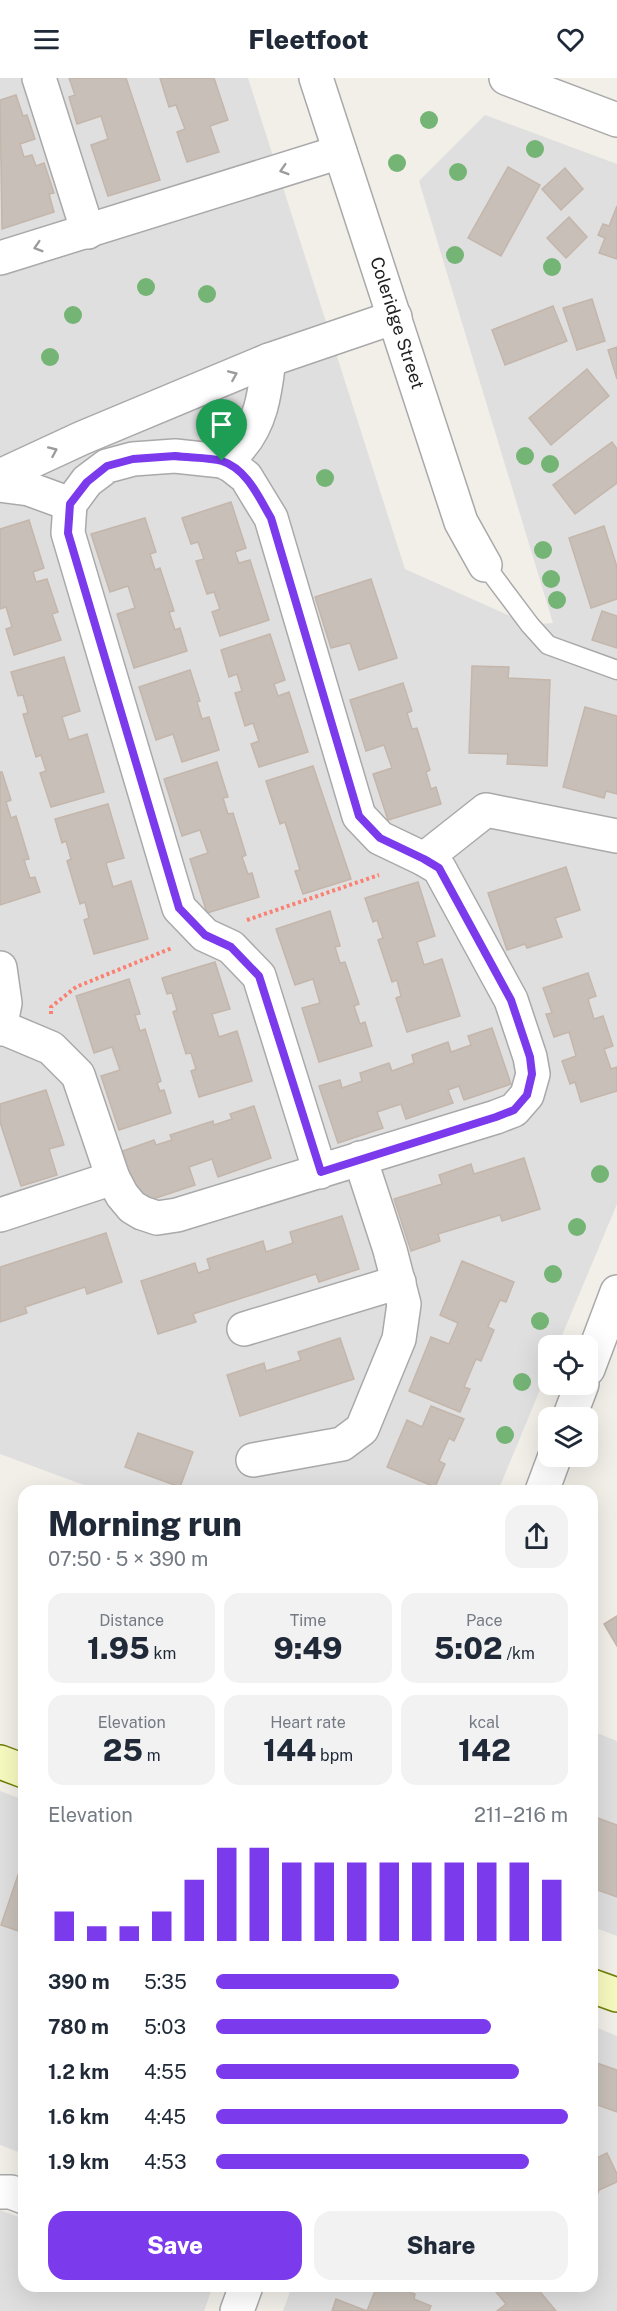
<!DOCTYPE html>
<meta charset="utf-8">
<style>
:root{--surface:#fff;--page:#f2f2f3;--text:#1f2937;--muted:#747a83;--accent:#7c3aed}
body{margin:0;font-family:"Public Sans",sans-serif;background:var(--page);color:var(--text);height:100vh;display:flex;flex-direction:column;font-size:22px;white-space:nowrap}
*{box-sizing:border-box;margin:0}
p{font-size:20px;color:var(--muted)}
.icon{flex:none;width:33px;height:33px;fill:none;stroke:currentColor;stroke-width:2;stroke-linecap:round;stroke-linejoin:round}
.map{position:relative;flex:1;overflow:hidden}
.drawer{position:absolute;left:18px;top:1407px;width:580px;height:807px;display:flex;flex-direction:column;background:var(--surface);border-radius:18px;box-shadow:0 6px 24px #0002}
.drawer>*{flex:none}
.fabs{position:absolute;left:538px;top:1257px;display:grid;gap:12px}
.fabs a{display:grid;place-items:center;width:60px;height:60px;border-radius:12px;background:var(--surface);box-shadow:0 6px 24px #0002;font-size:30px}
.pin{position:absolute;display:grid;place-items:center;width:51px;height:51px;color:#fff;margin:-62px -26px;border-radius:50% 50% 50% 0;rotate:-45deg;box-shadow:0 0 6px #0007}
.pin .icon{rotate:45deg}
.round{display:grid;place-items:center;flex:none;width:63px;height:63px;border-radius:18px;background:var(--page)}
.head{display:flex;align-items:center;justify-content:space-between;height:102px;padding:0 30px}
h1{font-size:33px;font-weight:800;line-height:45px}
.figures{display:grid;grid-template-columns:repeat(3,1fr);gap:9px;height:102px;padding:6px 30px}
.figures div{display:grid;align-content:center;border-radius:15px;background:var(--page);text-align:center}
.figures b{font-size:30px;font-weight:800}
.figures small{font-size:16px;font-weight:400}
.figures p{font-size:16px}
.chart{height:168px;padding:12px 30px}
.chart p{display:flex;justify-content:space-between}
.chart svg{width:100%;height:108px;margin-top:6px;stroke:var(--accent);stroke-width:6}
.cta{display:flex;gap:12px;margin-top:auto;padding:12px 30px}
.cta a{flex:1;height:69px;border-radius:18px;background:var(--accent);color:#fff;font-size:24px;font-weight:800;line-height:69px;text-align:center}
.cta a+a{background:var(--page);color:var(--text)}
ul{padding:0 30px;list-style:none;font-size:20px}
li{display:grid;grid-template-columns:96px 72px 1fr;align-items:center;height:45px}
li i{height:15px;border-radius:8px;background:var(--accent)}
header{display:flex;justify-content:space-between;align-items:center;height:78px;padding:0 30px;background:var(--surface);font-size:27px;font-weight:800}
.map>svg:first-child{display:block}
.residential{fill:#e0dfdf}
.building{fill:#c7bfb8;stroke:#c4b6ab;stroke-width:1.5}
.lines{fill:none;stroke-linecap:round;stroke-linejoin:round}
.lane-casing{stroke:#a9a9a9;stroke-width:21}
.street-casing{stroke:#a9a9a9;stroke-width:36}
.secondary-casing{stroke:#707d05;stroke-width:36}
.path{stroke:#fa8072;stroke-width:4;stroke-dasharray:3 3;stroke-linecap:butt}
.lane{stroke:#fff;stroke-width:18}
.street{stroke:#fff;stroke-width:33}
.secondary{stroke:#f7fabf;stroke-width:33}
.tree{fill:#74b475}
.oneway{stroke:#9c9c9c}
.route-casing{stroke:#fff;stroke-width:12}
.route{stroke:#7c3aed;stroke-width:8}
.labels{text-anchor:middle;stroke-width:4.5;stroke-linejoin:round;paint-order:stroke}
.street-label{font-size:18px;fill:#222;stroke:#fff}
</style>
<header><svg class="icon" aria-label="menu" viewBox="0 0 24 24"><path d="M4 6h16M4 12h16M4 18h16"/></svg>Fleetfoot<svg class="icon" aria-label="heart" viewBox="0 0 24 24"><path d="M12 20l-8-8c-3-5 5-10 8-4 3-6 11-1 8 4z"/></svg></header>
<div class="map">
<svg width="617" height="2233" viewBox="0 0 617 2233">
<rect width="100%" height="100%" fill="#f2efe9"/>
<g class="residential">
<polygon points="0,0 248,0 405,491 530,547 553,545 419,103 485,37 617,86 617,1126 558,1267 549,1268 549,1290 498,1413 100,1413 0,1376"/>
<polygon points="592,1653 617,1663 617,1858 593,1849"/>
<polygon points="0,1713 24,1722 24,2076 0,2067"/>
<polygon points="593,1948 617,1958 617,2233 283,2233 292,2208 592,2208"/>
<polygon points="0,2132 24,2141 24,2208 213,2208 204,2233 0,2233"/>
</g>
<g class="building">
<polygon points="69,0 126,0 160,102 108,118 91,67 108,61 101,38 77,46 69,19 75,17"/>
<polygon points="160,0 214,0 228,42 210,48 219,74 187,84 177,54 185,51 176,27 169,29"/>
<polygon points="16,17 23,38 27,37 35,61 20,66 24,79 32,77 36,88 44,85 54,115 49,116 54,134 2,151 0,22"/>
<polygon points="508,89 540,107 501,178 468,160"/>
<polygon points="565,90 583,111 561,132 542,111"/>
<polygon points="617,128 617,181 599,175 605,160 598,157 603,146 609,148"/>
<polygon points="569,139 587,159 566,180 547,160"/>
<polygon points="592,221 605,263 577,272 563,230"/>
<polygon points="553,228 567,263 505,287 492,252"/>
<polygon points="617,269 617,301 608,272"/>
<polygon points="587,291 609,318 551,367 529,340"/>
<polygon points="612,364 617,371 617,405 575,436 553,407"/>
<polygon points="231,424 246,470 235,474 239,485 250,482 269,542 220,558 212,534 220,531 214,514 207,516 196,483 204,481 198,464 191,466 182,440"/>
<polygon points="145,440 156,474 150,476 155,492 160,490 174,533 169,534 175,552 180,550 187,573 134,590 117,536 135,530 128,508 110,514 91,456"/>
<polygon points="29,442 44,490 33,494 36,504 47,501 58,534 52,536 61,562 14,577 6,551 12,549 6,529 0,531 0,451"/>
<polygon points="604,448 617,489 617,521 591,530 569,460"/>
<polygon points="371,501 397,580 359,592 350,565 331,570 315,519"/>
<polygon points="602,533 617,538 617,570 592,562"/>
<polygon points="270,556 285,602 274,606 278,618 289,614 308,674 259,689 251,666 259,663 253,645 245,648 235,615 242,613 237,596 229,599 221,572"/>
<polygon points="64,579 80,633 62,639 69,662 87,656 104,714 51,729 40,695 46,693 41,677 36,679 23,636 28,635 23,617 18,618 11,594"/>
<polygon points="472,588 509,589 508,600 550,602 547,688 507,686 508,676 469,675"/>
<polygon points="190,592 200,623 197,624 202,641 209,639 219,672 182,684 173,656 156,662 139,609"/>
<polygon points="403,605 412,633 407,635 412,651 417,650 430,692 426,694 431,711 436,709 441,726 388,742 373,696 392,690 384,667 366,673 350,622"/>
<polygon points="585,629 617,638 617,716 606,713 604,720 563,709"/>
<polygon points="217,684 228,719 223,720 228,736 233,735 246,777 242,779 248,796 252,795 259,819 207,835 190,781 208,775 200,752 182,758 164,701"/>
<polygon points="313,688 351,801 303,816 295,793 300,792 285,744 280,746 266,703"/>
<polygon points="0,694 2,694 11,722 6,724 11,740 16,738 29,781 24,782 30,800 35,799 40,814 0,827"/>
<polygon points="108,726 124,780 106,785 113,809 131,803 148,861 94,876 84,842 89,840 85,824 80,826 67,783 71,781 66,763 62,765 55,741"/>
<polygon points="566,789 580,832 555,840 562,859 527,870 525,866 507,872 488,815"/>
<polygon points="418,804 435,858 417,864 424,887 442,881 460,938 407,954 396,920 401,918 397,902 392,904 378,862 383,860 377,842 373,844 365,820"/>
<polygon points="330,833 340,868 335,869 340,885 345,884 359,926 354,928 360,946 365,944 372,968 319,984 302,930 320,925 313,901 295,907 276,851"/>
<polygon points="215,884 230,931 212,936 219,959 237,953 252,1003 199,1019 191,993 196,991 191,975 186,976 173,934 177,932 172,915 167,916 162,900"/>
<polygon points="588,895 596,918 588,921 594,941 603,938 613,968 604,971 611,991 617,989 617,1013 581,1024 575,1004 570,1006 562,983 576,978 569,954 554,959 546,936 552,935 543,910"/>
<polygon points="129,901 140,936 135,937 140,953 145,951 161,1003 157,1005 160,1013 164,1012 171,1035 119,1052 101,998 120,992 112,969 94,975 76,918"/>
<polygon points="492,950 511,1006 464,1022 459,1008 448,1012 453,1025 406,1041 401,1026 377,1034 383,1050 338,1065 319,1008 340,1002 342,1010 362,1003 360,995 389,985 392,993 414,985 412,977 448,964 451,974 471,967 468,958"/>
<polygon points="46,1012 64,1067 49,1071 57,1097 21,1108 0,1044 0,1026"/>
<polygon points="254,1028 271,1080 218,1099 212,1081 189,1089 195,1107 138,1126 120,1074 154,1062 156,1067 172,1062 170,1057 213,1043 214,1047 232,1041 230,1036"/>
<polygon points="524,1080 540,1131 502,1143 500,1137 438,1156 440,1163 411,1173 394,1121 442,1106 439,1097 471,1086 474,1096"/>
<polygon points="342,1138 359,1191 319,1204 316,1196 193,1236 196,1244 158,1256 141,1203 195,1185 198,1195 210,1191 207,1181 263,1163 266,1174 293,1165 290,1154"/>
<polygon points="106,1155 122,1204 87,1216 85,1209 25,1229 27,1235 0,1244 0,1189"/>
<polygon points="462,1183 514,1204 506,1224 500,1222 488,1249 494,1252 481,1283 476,1281 464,1309 470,1311 460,1334 409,1313 431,1259 449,1266 458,1245 440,1237"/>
<polygon points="340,1260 354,1301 240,1338 227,1297 264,1285 266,1293 301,1282 298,1274"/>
<polygon points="431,1328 464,1341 454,1363 449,1360 439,1383 445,1386 435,1409 387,1389 407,1342 422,1349"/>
<polygon points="138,1355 193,1374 180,1409 125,1389"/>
<polygon points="617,1538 617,1568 604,1546"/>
<polygon points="592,1738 617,1747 617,1819 592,1810"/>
<polygon points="19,1794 24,1795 24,1855 1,1847"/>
<polygon points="594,1984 617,1992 617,2034 592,2025 592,1990"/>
<polygon points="607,2075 617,2096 617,2104 599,2112 592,2130 592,2082"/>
<polygon points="377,2208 391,2211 393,2208 415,2216 414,2221 431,2228 429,2233 332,2233 336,2221 367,2233"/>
<polygon points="502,2208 526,2208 531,2214 537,2210 556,2233 497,2233 506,2226 495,2213"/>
</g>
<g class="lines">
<defs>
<polyline id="lane" points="485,487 530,547 548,567 617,592"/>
<g id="street">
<polyline points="39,0 88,154"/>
<polyline points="316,0 461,444 485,487"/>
<polyline points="506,0 617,42"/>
<polyline points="0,180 340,74"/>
<path d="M222 383C227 379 236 375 240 369 262 344 265 313 269 282"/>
<polyline points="0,398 82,360 269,282 395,239"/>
<polyline points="0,407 29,411 70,426"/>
<polyline points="424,781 486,732 617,758"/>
<polyline points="0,890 5,925 0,951"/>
<path d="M1 949 51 970 78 997 113 1100 122 1117 132 1129 142 1135 157 1140 177 1137C284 1105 390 1071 496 1039L514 1032 527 1017 533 996 530 979 511 922 439 790 424 781 380 760 359 738 271 440 246 399 232 388 222 383 175 378 133 381 107 388 87 403 70 426 68 455 179 830 205 857 231 869 259 898 320 1094"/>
<polyline points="0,1137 113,1100"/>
<polyline points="244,1251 399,1204"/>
<polyline points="588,1291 617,1214"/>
<polyline points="569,1340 582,1306"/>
<polyline points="253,1382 342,1366 362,1351 399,1261 404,1226 390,1172 360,1080"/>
<polyline points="542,1413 555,1378"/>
<polyline points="0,2114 11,2114 24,2119"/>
<polyline points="237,2233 246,2208"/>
</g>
<g id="secondary">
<polyline points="0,1684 24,1693"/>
<polyline points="592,1908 617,1917"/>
</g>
</defs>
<use href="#lane" class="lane-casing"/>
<use href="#street" class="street-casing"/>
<use href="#secondary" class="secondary-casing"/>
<g class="path">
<polyline points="247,842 379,797"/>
<polyline points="51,936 51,929 76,909 172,870"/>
</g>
<use href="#lane" class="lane"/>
<use href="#street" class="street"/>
<use href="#secondary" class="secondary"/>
</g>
<g class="tree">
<circle cx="429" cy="42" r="9"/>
<circle cx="535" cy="71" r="9"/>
<circle cx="397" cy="85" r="9"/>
<circle cx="458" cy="94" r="9"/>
<circle cx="455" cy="177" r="9"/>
<circle cx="552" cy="189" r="9"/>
<circle cx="146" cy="209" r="9"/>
<circle cx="207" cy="216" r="9"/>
<circle cx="73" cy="237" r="9"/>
<circle cx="50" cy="279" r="9"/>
<circle cx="525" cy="378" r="9"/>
<circle cx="550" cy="386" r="9"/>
<circle cx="325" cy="400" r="9"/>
<circle cx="543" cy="472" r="9"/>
<circle cx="551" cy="501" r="9"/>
<circle cx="557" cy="522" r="9"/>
<circle cx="600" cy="1096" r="9"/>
<circle cx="577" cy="1149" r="9"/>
<circle cx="553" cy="1196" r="9"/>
<circle cx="540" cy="1243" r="9"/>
<circle cx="522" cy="1304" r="9"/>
<circle cx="505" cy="1357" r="9"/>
</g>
<defs><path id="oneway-chevron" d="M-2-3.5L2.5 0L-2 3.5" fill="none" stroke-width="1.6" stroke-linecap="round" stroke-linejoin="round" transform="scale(1.5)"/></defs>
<g class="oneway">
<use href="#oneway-chevron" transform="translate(284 92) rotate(163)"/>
<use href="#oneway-chevron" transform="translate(38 169) rotate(163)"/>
<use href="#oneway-chevron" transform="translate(233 297) rotate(-23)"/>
<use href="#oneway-chevron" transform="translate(53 373) rotate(-24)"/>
</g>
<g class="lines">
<defs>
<path id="route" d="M175 378C190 380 208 379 222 383 247 391 259 420 271 440L359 738 380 760 424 781 439 790 511 922 530 979 532 996 527 1017 514 1032 496 1039 321 1094 259 898 231 869 205 857 179 830 68 455 70 426 87 404 107 388 133 381Z"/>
</defs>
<use href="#route" class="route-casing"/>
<use href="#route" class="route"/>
</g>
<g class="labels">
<g class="street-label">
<text transform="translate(397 245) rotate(72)" y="6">Coleridge Street</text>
</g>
</g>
</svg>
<div class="fabs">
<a><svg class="icon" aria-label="locate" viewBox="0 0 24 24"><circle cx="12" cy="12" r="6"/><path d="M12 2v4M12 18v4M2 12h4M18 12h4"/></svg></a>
<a><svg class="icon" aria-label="layers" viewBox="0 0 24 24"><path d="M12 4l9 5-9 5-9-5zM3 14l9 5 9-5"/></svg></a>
</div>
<div class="pin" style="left:222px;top:383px;background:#1e9e55"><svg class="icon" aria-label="arrive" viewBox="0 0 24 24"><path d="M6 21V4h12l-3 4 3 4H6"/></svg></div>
<section class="drawer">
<div class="head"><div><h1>Morning run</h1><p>07:50 · 5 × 390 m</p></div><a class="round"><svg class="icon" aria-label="share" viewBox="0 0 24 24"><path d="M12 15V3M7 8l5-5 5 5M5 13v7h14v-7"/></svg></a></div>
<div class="figures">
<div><p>Distance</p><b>1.95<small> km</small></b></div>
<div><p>Time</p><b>9:49</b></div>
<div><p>Pace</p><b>5:02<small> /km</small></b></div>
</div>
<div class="figures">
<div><p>Elevation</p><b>25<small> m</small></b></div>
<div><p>Heart rate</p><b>144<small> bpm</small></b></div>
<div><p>kcal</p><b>142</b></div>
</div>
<div class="chart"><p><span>Elevation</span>211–216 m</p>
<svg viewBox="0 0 160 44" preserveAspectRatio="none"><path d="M5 44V32M15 44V38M25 44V38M35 44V32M45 44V19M55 44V6M65 44V6M75 44V12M85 44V12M95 44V12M105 44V12M115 44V12M125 44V12M135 44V12M145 44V12M155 44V19"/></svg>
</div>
<ul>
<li><b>390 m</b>5:35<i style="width:52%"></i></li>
<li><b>780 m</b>5:03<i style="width:78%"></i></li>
<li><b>1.2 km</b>4:55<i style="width:86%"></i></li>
<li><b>1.6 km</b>4:45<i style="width:100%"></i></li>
<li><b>1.9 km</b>4:53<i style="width:89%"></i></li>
</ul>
<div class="cta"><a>Save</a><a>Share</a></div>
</section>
</div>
